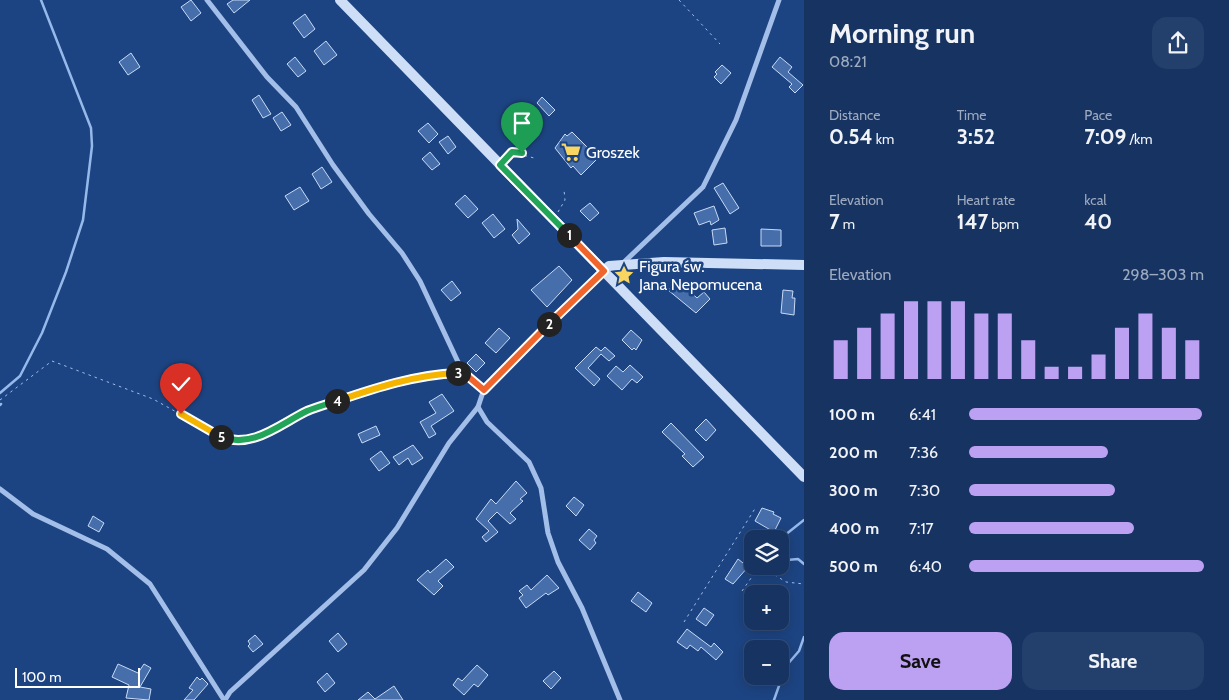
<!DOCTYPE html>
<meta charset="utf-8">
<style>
:root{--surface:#163362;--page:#233f6b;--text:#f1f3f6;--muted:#9eaabe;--line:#354e77;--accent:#bca0f2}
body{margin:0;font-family:Cabin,sans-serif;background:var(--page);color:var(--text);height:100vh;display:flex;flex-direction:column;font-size:19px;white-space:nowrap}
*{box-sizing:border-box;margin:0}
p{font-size:16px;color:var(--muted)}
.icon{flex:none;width:28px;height:28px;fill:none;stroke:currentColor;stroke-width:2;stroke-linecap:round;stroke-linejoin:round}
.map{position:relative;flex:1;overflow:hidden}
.details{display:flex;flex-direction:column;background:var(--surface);width:425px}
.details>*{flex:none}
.buttons{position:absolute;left:744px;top:530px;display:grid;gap:10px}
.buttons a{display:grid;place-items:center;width:45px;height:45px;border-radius:10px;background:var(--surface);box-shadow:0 2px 12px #0003,0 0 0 1px var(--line);font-size:25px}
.scale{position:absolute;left:15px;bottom:12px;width:125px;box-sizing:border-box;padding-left:5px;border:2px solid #fff;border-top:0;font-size:14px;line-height:18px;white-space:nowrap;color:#fff;-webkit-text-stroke:4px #1d4482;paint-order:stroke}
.pin{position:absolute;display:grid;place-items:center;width:42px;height:42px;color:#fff;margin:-51px -21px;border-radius:50% 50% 50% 0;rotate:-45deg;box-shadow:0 0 5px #0007}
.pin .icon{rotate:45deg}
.km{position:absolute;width:25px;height:25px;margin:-12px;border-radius:50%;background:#222;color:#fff;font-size:14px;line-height:25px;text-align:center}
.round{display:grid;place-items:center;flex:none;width:52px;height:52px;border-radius:15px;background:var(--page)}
.head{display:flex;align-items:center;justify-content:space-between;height:85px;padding:0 25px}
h1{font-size:28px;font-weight:700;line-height:38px}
.stats{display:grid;grid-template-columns:repeat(3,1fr);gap:8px;height:85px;padding:5px 25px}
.stats div{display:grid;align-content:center}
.stats b{font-size:21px;font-weight:700}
.stats small{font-size:14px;font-weight:400}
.stats p{font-size:14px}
.chart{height:140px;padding:10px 25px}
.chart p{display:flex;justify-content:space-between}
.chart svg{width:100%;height:90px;margin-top:5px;stroke:var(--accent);stroke-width:6}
.button{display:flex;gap:10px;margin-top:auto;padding:10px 25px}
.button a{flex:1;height:58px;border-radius:15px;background:var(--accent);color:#111;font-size:20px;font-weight:700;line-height:58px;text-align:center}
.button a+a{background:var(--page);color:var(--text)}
ul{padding:0 25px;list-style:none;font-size:16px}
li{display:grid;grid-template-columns:80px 60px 1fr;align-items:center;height:38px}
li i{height:12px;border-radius:6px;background:var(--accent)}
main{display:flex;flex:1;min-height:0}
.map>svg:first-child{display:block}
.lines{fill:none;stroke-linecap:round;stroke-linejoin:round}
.stream{stroke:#96b9eb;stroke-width:2.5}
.building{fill:#466eab;stroke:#c7daf7}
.path{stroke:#a3bfe9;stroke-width:1;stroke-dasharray:2.5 4;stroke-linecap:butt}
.lane{stroke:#a3bfe9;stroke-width:4}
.street{stroke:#a3bfe9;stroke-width:5}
.secondary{stroke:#cedef7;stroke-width:10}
.split-1-casing{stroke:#fff;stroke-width:10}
.split-2-casing{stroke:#fff;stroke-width:10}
.split-3-casing{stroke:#fff;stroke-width:10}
.split-4-casing{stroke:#fff;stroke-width:10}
.split-5-casing{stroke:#fff;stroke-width:10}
.split-6-casing{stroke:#fff;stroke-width:10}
.split-1{stroke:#22a559;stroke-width:6}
.split-2{stroke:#f0652b;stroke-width:6}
.split-3{stroke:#f0652b;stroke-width:6}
.split-4{stroke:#f5b400;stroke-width:6}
.split-5{stroke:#22a559;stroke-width:6}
.split-6{stroke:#f5b400;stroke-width:6}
.labels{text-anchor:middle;stroke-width:5;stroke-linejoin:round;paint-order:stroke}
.poi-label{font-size:16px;fill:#fff;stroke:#1d4482;text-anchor:start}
</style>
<main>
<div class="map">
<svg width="804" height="700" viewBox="0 0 804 700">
<rect width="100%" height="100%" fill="#1d4482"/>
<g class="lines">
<g class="stream">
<polyline points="0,393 20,376 42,333 66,272 83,220 92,146 91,128 41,0"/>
<polyline points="0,405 1,404"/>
<polyline points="780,539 804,520"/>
<polyline points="780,557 787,560 798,559 804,564"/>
<polyline points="774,700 786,666 799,651 804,637"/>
</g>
</g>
<g class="building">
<polygon points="191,0 201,13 191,21 181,7"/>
<polygon points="233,0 250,0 234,13 227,4"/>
<polygon points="305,14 315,29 304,38 293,23"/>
<polygon points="326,41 337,55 324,65 314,51"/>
<polygon points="131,53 140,67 128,75 119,62"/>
<polygon points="295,57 306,71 298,77 287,64"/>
<polygon points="780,57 792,67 788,72 803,85 795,93 789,87 792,84 772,67"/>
<polygon points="722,65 731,73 721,84 714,77 717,74 715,72"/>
<polygon points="259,95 271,114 263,118 252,100"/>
<polygon points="542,97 555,110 549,116 537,103"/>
<polygon points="519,108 524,113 511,127 506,121"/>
<polygon points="282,112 291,125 281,131 273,118"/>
<polygon points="428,123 438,134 429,143 418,131"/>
<polygon points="572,132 598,158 581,175 573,166 571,168 555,148 565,134 567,136"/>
<polygon points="448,136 456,147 448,154 439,142"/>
<polygon points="430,152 440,164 432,170 422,159"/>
<polygon points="322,167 332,182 321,189 312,174"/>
<polygon points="723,183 739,208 730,214 714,188"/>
<polygon points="300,187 309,201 294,210 285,196"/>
<polygon points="465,195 478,209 468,218 455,204"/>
<polygon points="590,203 599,213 590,221 580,211"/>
<polygon points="714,206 719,220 711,225 710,221 699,225 694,213"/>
<polygon points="493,214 505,229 494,238 482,223"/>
<polygon points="517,219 530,234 519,244 512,235 518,229"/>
<polygon points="725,228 727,243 714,245 712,230"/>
<polygon points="761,229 781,230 781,246 761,246"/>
<polygon points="559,266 572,280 547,307 531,290"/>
<polygon points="678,280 697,298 704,292 710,299 696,313 668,290"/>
<polygon points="452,281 461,293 451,301 441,290"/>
<polygon points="783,290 793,291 792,298 795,298 794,315 781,313"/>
<polygon points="499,328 510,338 496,353 485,343"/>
<polygon points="631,330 642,340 636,350 634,348 632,350 622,340"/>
<polygon points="596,347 601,351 605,347 615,356 609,361 601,354 588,368 600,379 594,386 575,368"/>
<polygon points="476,354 485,363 476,372 467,363"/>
<polygon points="630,365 643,377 637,383 632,379 622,390 607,376 616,366 623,372"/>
<polygon points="442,394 454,411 431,426 436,434 429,438 420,422 436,413 429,402"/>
<polygon points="706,419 716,430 706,441 695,430"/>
<polygon points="671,423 704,457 693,467 682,456 685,454 662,432"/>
<polygon points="376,426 380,435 362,443 358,434"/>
<polygon points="413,445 423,458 412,465 408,458 399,465 393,457"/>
<polygon points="381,451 390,463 379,471 370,459"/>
<polygon points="516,481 527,493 520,499 523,501 510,513 516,519 510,524 497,512 488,521 498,532 486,542 482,537 489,531 476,519 491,499 496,504"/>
<polygon points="574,497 584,505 576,516 566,506"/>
<polygon points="762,508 774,512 773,514 781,518 774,532 755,521"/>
<polygon points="93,516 104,523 99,532 88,526"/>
<polygon points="589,529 597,536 594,540 596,543 590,550 579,540"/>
<polygon points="446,559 454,567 438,581 443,586 434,595 417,580 428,570 430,573"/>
<polygon points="738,559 748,567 733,584 725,579"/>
<polygon points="547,575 559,588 548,595 546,593 526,608 519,598 523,595 519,591 527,585 531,590"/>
<polygon points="638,592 652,603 646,612 631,601"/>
<polygon points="704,608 714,615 706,626 696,619"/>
<polygon points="687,629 711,647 714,643 723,652 716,660 701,647 698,651 690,645 687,649 677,642"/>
<polygon points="338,633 347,644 338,652 329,641"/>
<polygon points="255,635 263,644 253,652 248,646 250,644 248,641"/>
<polygon points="118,664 138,673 144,664 151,668 140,687 151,689 149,700 126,698 129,685 112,677"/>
<polygon points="477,665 488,675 478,687 474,684 464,695 453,685 458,678 462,681"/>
<polygon points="554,671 561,678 551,689 543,681"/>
<polygon points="327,673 335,683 325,692 317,682"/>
<polygon points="197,677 200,680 202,678 208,684 194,700 184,700 193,690 189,688"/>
<polygon points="394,686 403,700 358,700 368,692 375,699"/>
</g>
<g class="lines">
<g class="path">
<polyline points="679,0 720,44"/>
<polyline points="508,157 512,152 534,158"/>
<polyline points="558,212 565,200 564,190"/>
<polyline points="0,400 52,361 153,399 223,438 237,441 253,439 308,410 347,398"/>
<polyline points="742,591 756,571 764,568 786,582 804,584"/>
<polyline points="684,622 756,507"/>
</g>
<path class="lane" d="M352 396C391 383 423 375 464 373"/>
<g class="street">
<polyline points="207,0 267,77 296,107 333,165 369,214 402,253 420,281 458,362 464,373 484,389"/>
<polyline points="622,264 703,187 736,120 779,0"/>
<polyline points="478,407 487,422 529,462 541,488 548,533 558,562 582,608 620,700"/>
<polyline points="0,489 33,514 107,549 150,584 224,700"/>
<polyline points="225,700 230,692 364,570 397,528 449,443 478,407 484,389 603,271"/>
</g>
<g class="secondary">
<polyline points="340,0 804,477"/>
<polyline points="604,271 609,266 664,262 804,265"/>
</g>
</g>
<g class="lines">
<defs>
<polyline id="split-1" points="522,153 512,152 500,165 569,235"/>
<polyline id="split-2" points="549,324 604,271 569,235"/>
<polyline id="split-3" points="458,373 464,373 484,390 549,324"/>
<path id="split-4" d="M337 401C378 387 415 375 458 373"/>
<path id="split-5" d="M221 437C253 449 280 424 307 411 317 407 327 404 337 401"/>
<polyline id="split-6" points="181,414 221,437"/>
</defs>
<use href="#split-1" class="split-1-casing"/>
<use href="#split-2" class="split-2-casing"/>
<use href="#split-3" class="split-3-casing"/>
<use href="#split-4" class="split-4-casing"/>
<use href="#split-5" class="split-5-casing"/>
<use href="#split-6" class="split-6-casing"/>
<use href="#split-1" class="split-1"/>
<use href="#split-2" class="split-2"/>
<use href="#split-3" class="split-3"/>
<use href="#split-4" class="split-4"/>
<use href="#split-5" class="split-5"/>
<use href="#split-6" class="split-6"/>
</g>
<defs>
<symbol id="supermarket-bare" viewBox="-9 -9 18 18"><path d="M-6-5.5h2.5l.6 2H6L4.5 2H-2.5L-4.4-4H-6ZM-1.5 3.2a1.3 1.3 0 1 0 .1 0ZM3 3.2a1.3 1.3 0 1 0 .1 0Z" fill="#f9d561" stroke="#1d4482" stroke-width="2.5" paint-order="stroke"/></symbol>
<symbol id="sight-bare" viewBox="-9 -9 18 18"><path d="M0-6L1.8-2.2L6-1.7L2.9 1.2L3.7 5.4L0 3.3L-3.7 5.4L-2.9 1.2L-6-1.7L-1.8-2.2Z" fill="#f9d561" stroke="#1d4482" stroke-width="2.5" paint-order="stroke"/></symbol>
</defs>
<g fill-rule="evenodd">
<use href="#supermarket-bare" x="557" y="138" width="28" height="28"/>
<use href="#sight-bare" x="610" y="261" width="28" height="28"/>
</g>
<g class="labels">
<g class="poi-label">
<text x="586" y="158">Groszek</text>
<text x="639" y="272">Figura św.<tspan x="639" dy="18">Jana Nepomucena</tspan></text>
</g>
</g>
</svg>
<div class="buttons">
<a><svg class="icon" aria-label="layers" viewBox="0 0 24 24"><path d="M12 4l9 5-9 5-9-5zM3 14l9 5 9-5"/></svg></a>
<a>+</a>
<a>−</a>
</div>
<div class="scale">100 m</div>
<div class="pin" style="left:522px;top:153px;background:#1e9e55"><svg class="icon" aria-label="arrive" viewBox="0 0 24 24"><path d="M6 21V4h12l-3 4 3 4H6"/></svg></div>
<div class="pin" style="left:181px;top:414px;background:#d93025"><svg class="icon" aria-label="check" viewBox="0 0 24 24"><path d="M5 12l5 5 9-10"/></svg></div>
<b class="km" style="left:569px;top:235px">1</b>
<b class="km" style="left:549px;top:324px">2</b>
<b class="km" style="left:458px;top:373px">3</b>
<b class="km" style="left:337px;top:401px">4</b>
<b class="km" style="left:221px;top:437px">5</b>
</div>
<section class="details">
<div class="head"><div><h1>Morning run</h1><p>08:21</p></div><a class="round"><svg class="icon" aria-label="share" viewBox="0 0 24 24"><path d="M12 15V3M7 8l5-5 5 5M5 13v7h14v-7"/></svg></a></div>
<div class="stats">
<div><p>Distance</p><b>0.54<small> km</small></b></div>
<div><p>Time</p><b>3:52</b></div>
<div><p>Pace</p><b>7:09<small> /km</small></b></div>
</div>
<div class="stats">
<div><p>Elevation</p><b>7<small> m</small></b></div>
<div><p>Heart rate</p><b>147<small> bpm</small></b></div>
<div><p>kcal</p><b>40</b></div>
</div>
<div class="chart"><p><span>Elevation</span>298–303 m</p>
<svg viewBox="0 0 160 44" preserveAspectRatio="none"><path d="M5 44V25M15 44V19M25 44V12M35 44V6M45 44V6M55 44V6M65 44V12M75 44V12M85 44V25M95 44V38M105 44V38M115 44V32M125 44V19M135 44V12M145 44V19M155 44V25"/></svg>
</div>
<ul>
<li><b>100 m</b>6:41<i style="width:99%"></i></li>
<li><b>200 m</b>7:36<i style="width:59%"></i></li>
<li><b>300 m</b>7:30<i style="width:62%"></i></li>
<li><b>400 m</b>7:17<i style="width:70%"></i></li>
<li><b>500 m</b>6:40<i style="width:100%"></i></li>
</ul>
<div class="button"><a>Save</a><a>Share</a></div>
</section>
</main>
